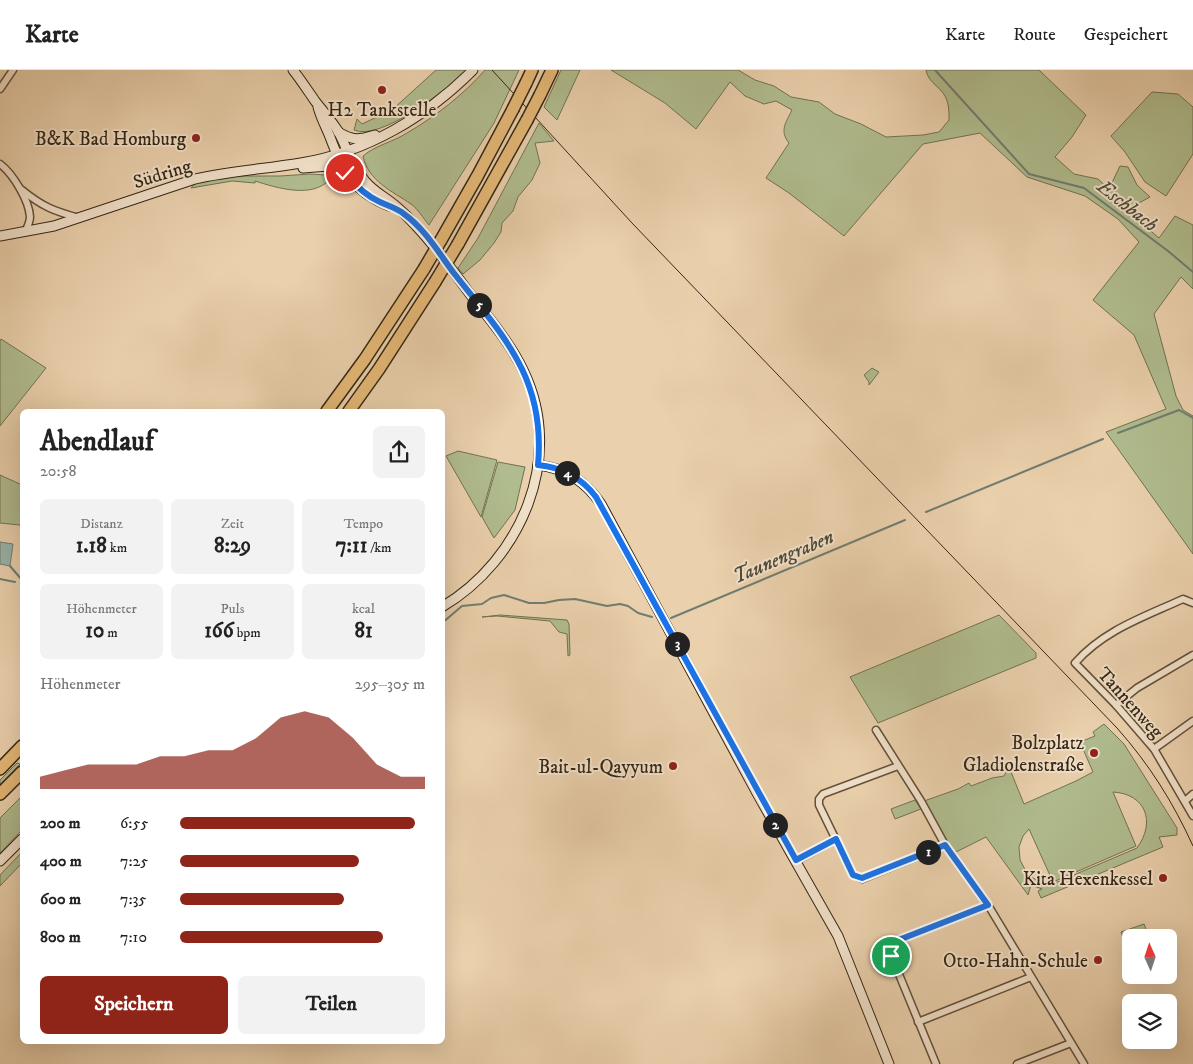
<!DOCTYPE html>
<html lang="de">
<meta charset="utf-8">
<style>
:root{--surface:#fff;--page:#f2f2f2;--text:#222;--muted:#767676;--line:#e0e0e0;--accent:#8f2418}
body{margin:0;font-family:"IM FELL DW Pica",serif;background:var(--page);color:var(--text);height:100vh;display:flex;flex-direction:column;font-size:19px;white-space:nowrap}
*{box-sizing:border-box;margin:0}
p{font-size:16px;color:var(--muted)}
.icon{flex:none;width:28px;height:28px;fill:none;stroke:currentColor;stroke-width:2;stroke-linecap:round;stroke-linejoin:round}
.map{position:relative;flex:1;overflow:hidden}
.drawer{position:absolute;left:20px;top:339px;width:425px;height:635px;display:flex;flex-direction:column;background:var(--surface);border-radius:8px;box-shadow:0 5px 20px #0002}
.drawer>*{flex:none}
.needle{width:32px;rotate:357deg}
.fabs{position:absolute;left:1122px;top:859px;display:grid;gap:10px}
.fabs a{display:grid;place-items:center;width:55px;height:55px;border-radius:8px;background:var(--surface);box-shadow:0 5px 20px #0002;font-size:25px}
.pin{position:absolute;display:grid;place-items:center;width:42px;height:42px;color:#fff;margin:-21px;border:2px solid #fff;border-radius:50%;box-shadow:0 1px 5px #0007}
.km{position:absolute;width:25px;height:25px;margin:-12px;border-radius:50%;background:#222;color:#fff;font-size:14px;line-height:25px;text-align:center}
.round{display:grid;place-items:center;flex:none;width:52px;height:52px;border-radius:8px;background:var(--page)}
.overview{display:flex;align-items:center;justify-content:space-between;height:85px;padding:0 20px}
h1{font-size:28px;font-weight:700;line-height:38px}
.figures{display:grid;grid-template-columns:repeat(3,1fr);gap:8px;height:85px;padding:5px 20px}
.figures div{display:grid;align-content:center;border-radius:8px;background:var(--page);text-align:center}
.figures b{font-size:21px;font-weight:700}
.figures small{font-size:14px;font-weight:400}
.figures p{font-size:14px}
.chart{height:140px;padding:10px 20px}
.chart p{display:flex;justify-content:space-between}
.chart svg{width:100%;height:90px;margin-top:5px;fill:var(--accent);opacity:.7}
.cta{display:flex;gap:10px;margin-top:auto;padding:10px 20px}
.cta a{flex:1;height:58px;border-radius:8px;background:var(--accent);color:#fff;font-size:20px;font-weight:700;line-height:58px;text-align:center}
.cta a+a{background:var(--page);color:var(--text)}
ul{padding:0 20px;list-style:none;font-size:16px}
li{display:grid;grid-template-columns:80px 60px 1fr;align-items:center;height:38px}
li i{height:12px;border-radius:6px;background:var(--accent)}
header{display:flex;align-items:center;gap:30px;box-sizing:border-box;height:70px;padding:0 25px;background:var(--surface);border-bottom:1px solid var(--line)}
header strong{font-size:24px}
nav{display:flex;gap:28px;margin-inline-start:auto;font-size:18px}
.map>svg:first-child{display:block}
.green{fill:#b0bc8e;stroke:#727252;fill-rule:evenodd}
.water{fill:#98b6ae;stroke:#707d71}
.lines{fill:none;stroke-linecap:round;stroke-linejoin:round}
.stream{stroke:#707d71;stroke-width:2}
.street-casing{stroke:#62513b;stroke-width:9}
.secondary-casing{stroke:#352715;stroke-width:11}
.highway-casing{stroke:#352715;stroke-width:14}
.street{stroke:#f1e0c9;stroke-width:6}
.secondary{stroke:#f1e0c9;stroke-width:9}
.highway{stroke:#e5b876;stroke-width:11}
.tram{stroke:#352715;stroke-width:1}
.highway-bridge-casing{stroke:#352715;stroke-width:14;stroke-linecap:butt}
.highway-bridge{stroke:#e5b876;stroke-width:11}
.route-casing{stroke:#fff;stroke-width:10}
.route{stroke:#1a73e8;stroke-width:6}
.poi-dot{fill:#8f2418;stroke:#f1e0c9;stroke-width:2}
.labels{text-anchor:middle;stroke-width:4;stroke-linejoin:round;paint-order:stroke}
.poi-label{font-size:19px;fill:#352715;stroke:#f1e0c9;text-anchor:end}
.street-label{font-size:19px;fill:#352715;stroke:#f1e0c9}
.water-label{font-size:20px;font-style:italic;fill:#4e4b3b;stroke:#f1e0c9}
</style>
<header>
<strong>Karte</strong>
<nav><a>Karte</a><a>Route</a><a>Gespeichert</a></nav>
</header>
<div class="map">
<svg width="1193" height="994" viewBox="0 0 1193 994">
<rect width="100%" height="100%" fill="#ead0ac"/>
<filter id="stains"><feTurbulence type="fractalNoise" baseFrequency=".004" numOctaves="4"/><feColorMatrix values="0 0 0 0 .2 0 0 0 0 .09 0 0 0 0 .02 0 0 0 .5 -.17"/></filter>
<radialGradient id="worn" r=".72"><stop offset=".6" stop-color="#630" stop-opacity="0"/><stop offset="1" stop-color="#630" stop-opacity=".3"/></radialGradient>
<g class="green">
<path d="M436 0H468C449 18 380 72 354 60L357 49 362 54 392 40Z"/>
<path d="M485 0H519L494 53 429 155C423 148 418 139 411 134 392 121 368 111 363 86 376 75 393 72 407 63 436 46 463 25 485 0Z"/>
<polygon points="561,0 580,0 557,50 544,37"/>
<path d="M611 0H738L755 10 774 16 791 27 819 32 835 44 861 54 886 67 923 65 939 62 949 50C949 40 949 31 943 23 936 14 928 11 926 0H1039L1086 45 1072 67 1055 87 1074 104 1098 109 1109 119 1120 96 1128 97 1137 115 1150 127 1126 140 1159 168 1175 146 1193 155V219L1181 207 1154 244 1176 326 1183 340 1193 346V484L1106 362 1166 339 1134 265 1093 230 1139 172 1118 149 1085 126 1027 107 980 63 923 74 844 166 789 123 766 108 789 73C779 61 786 52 792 40L776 31 764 34 745 26 730 12 696 59 665 33Z"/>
<polygon points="1152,22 1178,24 1193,37 1193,84 1166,126 1145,112 1125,82 1111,66"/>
<polygon points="539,53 554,71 535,73 540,93 532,110 518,127 513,141 502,153 501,162 494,173 480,190 463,204 458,198 478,168"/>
<path d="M310 104 325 105 330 109C313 129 277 118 255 111V113L232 111 191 118 195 113 229 106H280Z"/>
<polygon points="1,269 46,298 0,356 0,271"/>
<polygon points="872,298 879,302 869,315 869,312 864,305"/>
<polygon points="458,381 497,390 481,447 446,386"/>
<polygon points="498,392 525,397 515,440 494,468 482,447"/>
<polygon points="0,405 22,415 22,460 20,455 0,453"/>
<polygon points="500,545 567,550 569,554 570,585 568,586 567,564 559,562 550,551 497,546 482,547"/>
<polygon points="999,545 1036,583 1036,588 878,653 850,607"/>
<path d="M1104 654 1124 674 1177 758V765L1159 767 1163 777 1041 828 1038 821 1042 819 1031 815 1028 825 986 767 954 783 924 731 958 719 969 713 971 716 992 708 1004 706 1009 697 1024 734 1076 711 1093 702 1080 672 1095 666 1093 662ZM1113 722C1146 724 1156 752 1137 778L1055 813H1045L1038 811 1028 805 1020 790 1019 777 1023 766 1029 759 1053 812 1136 776Z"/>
<polygon points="17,693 20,694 0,715 0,710"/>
<polygon points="22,726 22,760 0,783 0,748"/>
<polygon points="915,730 921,739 895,749 891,739"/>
<polygon points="22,782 22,793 0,816 0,805"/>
<polygon points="1144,854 1149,867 1131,868 1131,889 1121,862"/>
</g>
<polygon class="water" points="0,472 13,474 10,496 0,494"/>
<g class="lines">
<g class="stream">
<polyline points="935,0 1029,104 1084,118 1168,181 1193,202"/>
<polyline points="1118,363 1179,340 1193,348"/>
<polyline points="926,442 1103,369"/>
<polyline points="10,496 22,510"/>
<polyline points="0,509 15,512"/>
<polyline points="671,548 905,450"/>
<polyline points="442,553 462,536 482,534 491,528 504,525 529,533 544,533 559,530 575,529 607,536 620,534 628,536 638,543 652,547"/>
</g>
<defs>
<g id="street">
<polyline points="0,19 13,0"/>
<path d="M0 94C13 104 29 130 30 147 30 151 27 158 25 162"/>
<path d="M22 120C43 137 54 141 79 148"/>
<path d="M1193 533 1183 529C1144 547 1104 560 1075 593L1116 635 1154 679 1193 746"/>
<polyline points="1116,635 1137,618 1193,585"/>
<polyline points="876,660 921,731 945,775 988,835 1084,994"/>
<polyline points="1154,679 1193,651"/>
<polyline points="898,696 823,724 819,729 819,735 853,805 862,809 945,775"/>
<polyline points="1185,731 1193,724"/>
<polyline points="796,791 836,769"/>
<polyline points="918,952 1031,907"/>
<polyline points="936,994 891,885 892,877 896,871 988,835"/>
<polyline points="1017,994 1071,973"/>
</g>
<g id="secondary">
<path d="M293 0C301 10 308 21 315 31 323 41 331 50 338 61 347 78 352 96 365 111 374 122 387 128 397 137 404 143 410 149 416 156 436 177 453 201 470 224 489 248 511 274 524 302 565 388 521 490 442 537"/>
<path d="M318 37C321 48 326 57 330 67 343 102 353 121 389 136"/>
<path d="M338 62C354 71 358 70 375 65"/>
<polyline points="303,98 328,96 345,103"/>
<path d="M0 166 54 156 195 109C230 101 265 99 301 93 367 82 426 47 473 0"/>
<path d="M538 395C565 398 586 412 601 434L758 725 838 866 889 994"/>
<polyline points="0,791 22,769"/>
</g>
<g id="highway">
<polyline points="526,13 532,0"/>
<polyline points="540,25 552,0"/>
<polyline points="441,170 478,105 513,39"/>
<polyline points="458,174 527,50"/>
<polyline points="327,341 365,289 424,199"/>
<polyline points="349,341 379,299 435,212"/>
<polyline points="0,699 22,676"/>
<polyline points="0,724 22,702"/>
</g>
</defs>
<use href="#street" class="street-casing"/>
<use href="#secondary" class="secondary-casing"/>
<use href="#highway" class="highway-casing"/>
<use href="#street" class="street"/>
<use href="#secondary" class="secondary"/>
<use href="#highway" class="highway"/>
<path class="tram" d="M492 0 632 153 1117 658C1149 694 1173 732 1193 776"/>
<defs>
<g id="highway-bridge">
<polyline points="513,39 526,13"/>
<polyline points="527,50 540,25"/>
<polyline points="424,199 441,170"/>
<polyline points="435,212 458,174"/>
</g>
</defs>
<use href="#highway-bridge" class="highway-bridge-casing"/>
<use href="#highway-bridge" class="highway-bridge"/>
</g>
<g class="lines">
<defs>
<path id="route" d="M345 103C355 115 366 126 380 132 388 136 397 138 404 144 424 158 439 183 453 202 503 266 546 308 538 395 561 397 582 408 596 427L796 790 836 769 853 805 862 808 945 775 988 835 896 871 892 877 891 886"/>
</defs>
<use href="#route" class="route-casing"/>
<use href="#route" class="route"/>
</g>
<g class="poi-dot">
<circle cx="382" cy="20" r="5"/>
<circle cx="196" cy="68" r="5"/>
<circle cx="1094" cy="683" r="5"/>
<circle cx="673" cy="696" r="5"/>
<circle cx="1163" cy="808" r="5"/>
<circle cx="1098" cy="890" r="5"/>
</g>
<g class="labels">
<g class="poi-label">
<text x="382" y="46" text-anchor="middle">H2 Tankstelle</text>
<text x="186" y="75">B&amp;K Bad Homburg</text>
<text x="1084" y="679">Bolzplatz<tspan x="1084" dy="22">Gladiolenstraße</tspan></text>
<text x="663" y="703">Bait-ul-Qayyum</text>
<text x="1153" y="815">Kita Hexenkessel</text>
<text x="1088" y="897">Otto-Hahn-Schule</text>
</g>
<g class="street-label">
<text transform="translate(162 103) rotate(-17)" y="7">Südring</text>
<text transform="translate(1131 632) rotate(48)" y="7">Tannenweg</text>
</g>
<g class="water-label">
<text transform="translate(1128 135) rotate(38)" y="7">Eschbach</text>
<text transform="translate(783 486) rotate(-23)" y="7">Taunengraben</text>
</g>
</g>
<rect width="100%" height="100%" filter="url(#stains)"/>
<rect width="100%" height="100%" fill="url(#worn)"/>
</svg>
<div class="fabs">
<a><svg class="needle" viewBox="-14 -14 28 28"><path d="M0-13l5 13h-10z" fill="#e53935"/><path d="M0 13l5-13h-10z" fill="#767676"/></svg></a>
<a><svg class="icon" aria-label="layers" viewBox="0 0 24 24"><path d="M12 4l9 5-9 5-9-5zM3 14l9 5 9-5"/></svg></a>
</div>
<div class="pin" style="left:891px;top:886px;background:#1e9e55"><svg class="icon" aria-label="arrive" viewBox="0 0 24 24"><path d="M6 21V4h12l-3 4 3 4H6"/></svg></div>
<div class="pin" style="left:345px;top:103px;background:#d93025"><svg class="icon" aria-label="check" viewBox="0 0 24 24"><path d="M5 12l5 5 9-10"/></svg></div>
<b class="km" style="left:928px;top:782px">1</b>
<b class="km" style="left:775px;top:755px">2</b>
<b class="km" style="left:677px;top:574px">3</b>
<b class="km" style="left:567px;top:403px">4</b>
<b class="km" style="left:479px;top:235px">5</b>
<section class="drawer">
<div class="overview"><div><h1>Abendlauf</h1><p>20:58</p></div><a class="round"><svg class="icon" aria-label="share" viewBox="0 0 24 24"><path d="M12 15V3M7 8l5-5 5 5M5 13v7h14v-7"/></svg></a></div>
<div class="figures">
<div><p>Distanz</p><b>1.18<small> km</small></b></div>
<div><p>Zeit</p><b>8:29</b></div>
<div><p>Tempo</p><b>7:11<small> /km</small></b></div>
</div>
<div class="figures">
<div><p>Höhenmeter</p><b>10<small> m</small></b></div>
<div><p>Puls</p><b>166<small> bpm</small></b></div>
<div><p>kcal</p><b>81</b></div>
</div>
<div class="chart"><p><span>Höhenmeter</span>295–305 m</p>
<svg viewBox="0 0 160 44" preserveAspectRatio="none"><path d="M0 44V38L10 35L20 32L30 32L40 32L50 28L60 28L70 25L80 25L90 19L100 9L110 6L120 9L130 19L140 32L150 38L160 38V44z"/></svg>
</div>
<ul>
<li><b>200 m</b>6:55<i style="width:96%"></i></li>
<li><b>400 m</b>7:25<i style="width:73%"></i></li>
<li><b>600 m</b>7:35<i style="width:67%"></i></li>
<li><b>800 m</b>7:10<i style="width:83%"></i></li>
</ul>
<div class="cta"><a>Speichern</a><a>Teilen</a></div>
</section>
</div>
